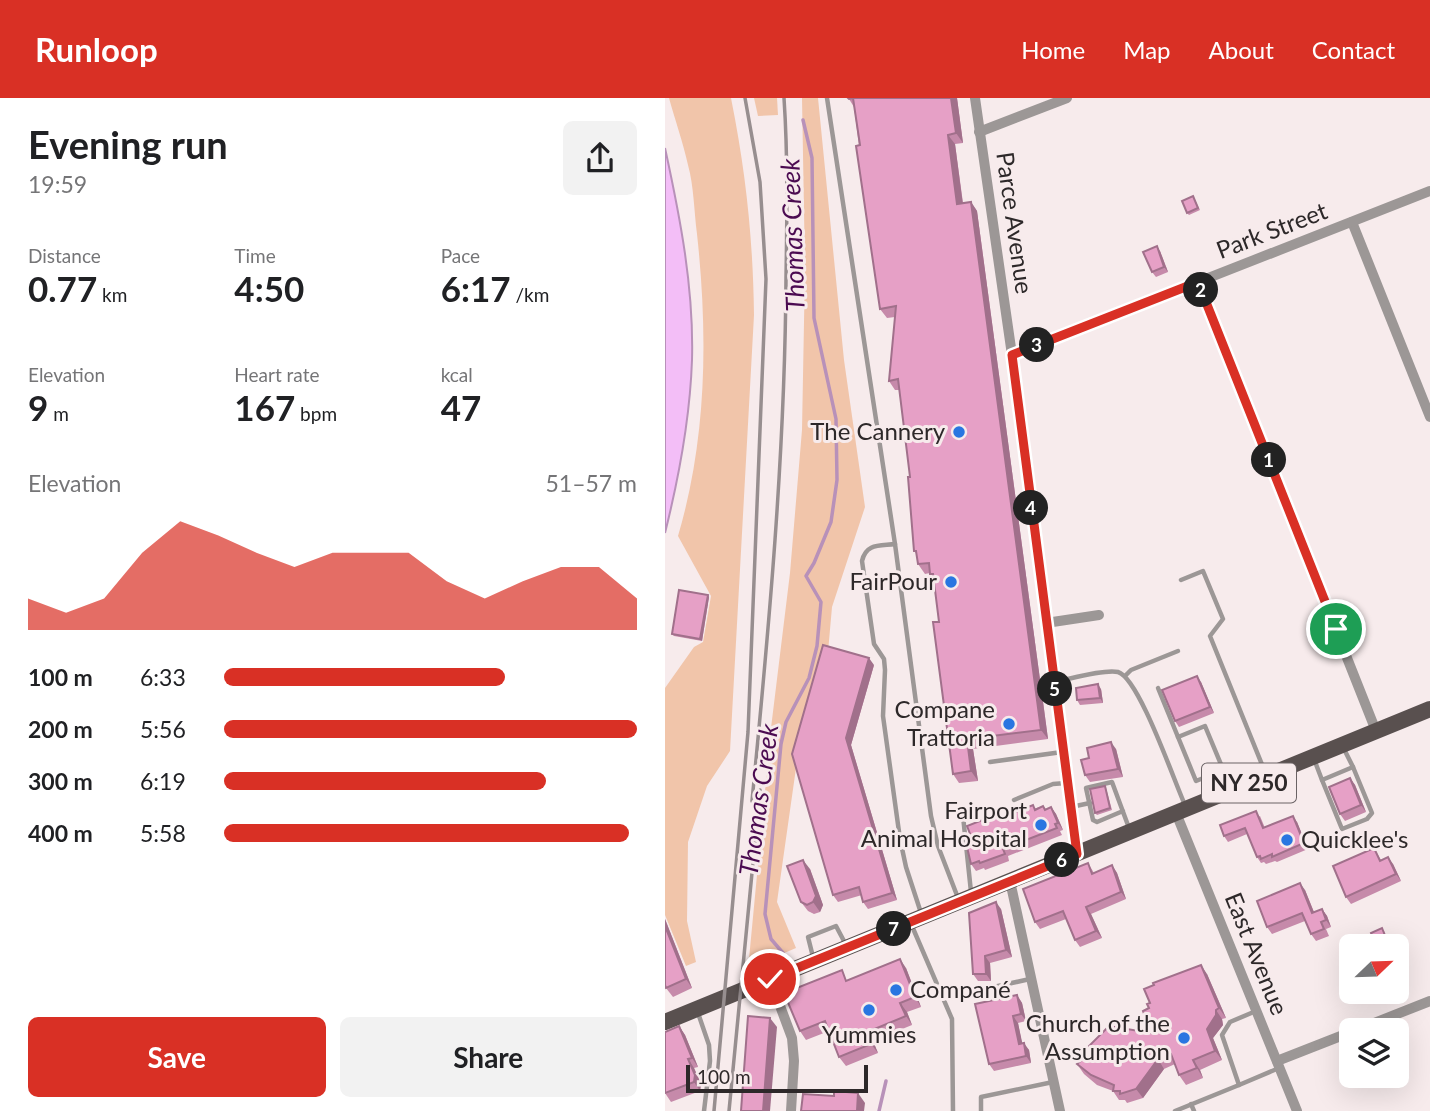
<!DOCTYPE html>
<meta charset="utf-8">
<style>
:root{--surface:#fff;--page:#f2f2f2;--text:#202124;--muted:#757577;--accent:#d93025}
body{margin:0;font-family:Lato,sans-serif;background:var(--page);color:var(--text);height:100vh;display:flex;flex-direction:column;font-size:26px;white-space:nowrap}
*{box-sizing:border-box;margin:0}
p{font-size:23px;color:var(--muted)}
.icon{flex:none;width:38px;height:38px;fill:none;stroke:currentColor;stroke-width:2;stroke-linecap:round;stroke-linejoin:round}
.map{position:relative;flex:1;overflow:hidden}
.side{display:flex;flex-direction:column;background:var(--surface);width:665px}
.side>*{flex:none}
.needle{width:46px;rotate:67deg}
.tools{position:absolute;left:674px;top:836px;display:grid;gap:14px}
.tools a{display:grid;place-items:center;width:70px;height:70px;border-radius:10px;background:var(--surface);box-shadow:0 7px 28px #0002;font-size:35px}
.scale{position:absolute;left:21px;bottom:18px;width:182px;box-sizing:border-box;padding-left:7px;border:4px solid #2d2829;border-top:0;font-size:19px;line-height:24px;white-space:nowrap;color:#2d2829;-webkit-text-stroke:5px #f7ebec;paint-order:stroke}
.pin{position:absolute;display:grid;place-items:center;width:60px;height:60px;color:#fff;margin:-30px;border:4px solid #fff;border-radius:50%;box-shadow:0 2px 7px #0007}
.km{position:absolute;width:35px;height:35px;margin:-18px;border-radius:50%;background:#222;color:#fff;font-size:19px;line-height:35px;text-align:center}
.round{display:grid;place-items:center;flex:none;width:74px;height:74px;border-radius:10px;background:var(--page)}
.summary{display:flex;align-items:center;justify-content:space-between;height:119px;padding:0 28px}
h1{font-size:38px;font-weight:700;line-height:52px}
.stats{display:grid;grid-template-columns:repeat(3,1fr);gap:10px;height:119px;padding:7px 28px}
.stats div{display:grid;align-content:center}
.stats b{font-size:35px;font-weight:700}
.stats small{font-size:19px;font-weight:400}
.stats p{font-size:19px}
.chart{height:196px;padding:14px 28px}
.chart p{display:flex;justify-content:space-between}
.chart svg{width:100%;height:126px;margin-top:7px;fill:var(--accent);opacity:.7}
.action{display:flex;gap:14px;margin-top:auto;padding:14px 28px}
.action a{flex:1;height:80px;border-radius:10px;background:var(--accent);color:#fff;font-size:28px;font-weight:700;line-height:80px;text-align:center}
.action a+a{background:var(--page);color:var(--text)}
ul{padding:0 28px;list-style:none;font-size:23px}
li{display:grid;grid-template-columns:112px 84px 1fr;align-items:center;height:52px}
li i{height:18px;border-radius:9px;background:var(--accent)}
header{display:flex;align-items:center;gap:42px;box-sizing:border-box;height:98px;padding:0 35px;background:var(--accent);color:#fff}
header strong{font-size:33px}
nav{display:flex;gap:38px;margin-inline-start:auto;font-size:24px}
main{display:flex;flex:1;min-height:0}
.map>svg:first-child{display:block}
.green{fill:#f1c5aa}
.water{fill:#f3bef7;stroke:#b891b9;stroke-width:2}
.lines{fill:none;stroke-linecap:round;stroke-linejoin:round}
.stream{stroke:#b891b9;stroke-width:3.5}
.service{stroke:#9c9796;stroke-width:4.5}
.minor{stroke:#9c9796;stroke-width:10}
.primary{stroke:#59504f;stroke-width:16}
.rail{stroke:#978e8f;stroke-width:3.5}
.wall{fill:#c68aaa}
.shaded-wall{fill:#a1708b}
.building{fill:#e6a0c6;stroke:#a1708b;stroke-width:2}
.route-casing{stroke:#fff;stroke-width:14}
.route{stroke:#d93025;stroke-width:9}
.poi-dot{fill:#2976e1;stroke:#f7ebec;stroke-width:2.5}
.labels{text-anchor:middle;stroke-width:6;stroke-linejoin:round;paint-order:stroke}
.shield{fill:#f7ebec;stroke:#6a6264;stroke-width:2}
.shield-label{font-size:23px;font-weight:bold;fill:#2d2829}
.street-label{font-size:24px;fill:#2d2829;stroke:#f7ebec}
.poi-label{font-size:24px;fill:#2d2829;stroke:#f7ebec;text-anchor:end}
.water-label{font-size:26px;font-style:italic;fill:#4b0b51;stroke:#f7ebec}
</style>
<header>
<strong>Runloop</strong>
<nav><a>Home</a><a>Map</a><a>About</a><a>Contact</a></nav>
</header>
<main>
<section class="side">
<div class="summary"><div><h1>Evening run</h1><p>19:59</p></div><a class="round"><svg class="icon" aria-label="share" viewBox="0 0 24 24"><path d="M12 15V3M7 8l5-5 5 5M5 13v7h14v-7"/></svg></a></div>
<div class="stats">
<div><p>Distance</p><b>0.77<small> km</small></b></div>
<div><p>Time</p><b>4:50</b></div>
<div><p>Pace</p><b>6:17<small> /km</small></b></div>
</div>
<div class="stats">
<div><p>Elevation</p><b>9<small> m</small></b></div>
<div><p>Heart rate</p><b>167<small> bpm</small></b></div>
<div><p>kcal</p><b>47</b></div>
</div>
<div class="chart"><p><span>Elevation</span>51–57 m</p>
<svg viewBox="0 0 160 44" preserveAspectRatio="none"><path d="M0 44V33L10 38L20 33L30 17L40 6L50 11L60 17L70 22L80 17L90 17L100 17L110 27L120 33L130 27L140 22L150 22L160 33V44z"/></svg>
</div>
<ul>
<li><b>100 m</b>6:33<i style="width:68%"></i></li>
<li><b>200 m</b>5:56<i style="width:100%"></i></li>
<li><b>300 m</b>6:19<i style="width:78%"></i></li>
<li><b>400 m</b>5:58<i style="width:98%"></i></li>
</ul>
<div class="action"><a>Save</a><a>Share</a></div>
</section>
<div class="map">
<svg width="765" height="1013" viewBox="0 0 765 1013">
<rect width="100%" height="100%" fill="#f7ebec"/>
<g class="green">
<path d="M4 0H66C81 75 88 141 89 217L65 653 42 688 23 744 22 823 31 864 21 868 0 817V590L29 549 38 544 46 498 13 438C42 340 43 237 32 136 29 113 29 89 23 67 18 44 10 22 4 0Z"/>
<polygon points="89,0 112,0 113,17 93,18"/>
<polygon points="137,0 153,0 179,262 200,409 167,509 163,554 132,663 112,804 131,850 89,868 84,861 106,630 125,475 137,332 140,170"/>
</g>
<path class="water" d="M0 50C15 119 29 190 27 262 25 320 14 379 0 435Z"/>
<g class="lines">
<g class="stream">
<polyline points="118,855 106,841 100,816 116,646 121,624 144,580 152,548 156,504 141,478 149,465 166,424 172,382 171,321 149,220 147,60 138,22"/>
<polyline points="214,1013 221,983"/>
</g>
<g class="service">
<polyline points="162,0 230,446 266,718 273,748 293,800"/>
<path d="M230 446C215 448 201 445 197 463L209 546 219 561 220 572 218 618 235 741 241 769 256 815"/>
<polyline points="516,482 538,473 558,521 545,538 600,674"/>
<polyline points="461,577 466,572 513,553"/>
<path d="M389 584C405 581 439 571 453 574 474 580 509 683 520 707"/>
<polyline points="493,590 513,639"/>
<polyline points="649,661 657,682 688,669 679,651"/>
<polyline points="325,664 397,654"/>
<polyline points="558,672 531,683 513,639 540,628 565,688"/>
<polyline points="657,682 677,731 702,721 707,715 688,669"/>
<polyline points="349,702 388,686 401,685"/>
<polyline points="406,709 425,705"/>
<polyline points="458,713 432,724 428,722 421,690 447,684 464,730"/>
<polyline points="298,718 306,794"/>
<polyline points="247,828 287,921 288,1013"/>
<polyline points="148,859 143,839 171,828 180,845"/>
<polyline points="324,890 365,881"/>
<polyline points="591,913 565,924 557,937 574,987 614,970"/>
<polyline points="33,915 44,947 45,963 39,1013"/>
<polyline points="526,1006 529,1013"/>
<polyline points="316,1013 316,999 388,984"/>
<polyline points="510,1013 574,987"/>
</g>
<g class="minor">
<polyline points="310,0 347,257 412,756"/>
<polyline points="314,34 402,0"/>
<polyline points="687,124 765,319"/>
<polyline points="533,184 711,633"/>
<polyline points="347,257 765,93"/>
<polyline points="381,525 434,517"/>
<polyline points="511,715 632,1013"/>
<polyline points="345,783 395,1013"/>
<polyline points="105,881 127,940 129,963 126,1013"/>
<polyline points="689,933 765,903"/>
<polyline points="612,963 686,934"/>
</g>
<polyline class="primary" points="0,924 765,611"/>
<g class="rail">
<path d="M87 703C104 529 120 355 121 180 122 120 123 60 119 0"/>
<polyline points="49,1013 83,634 101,181 95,84 80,0"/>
<polyline points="64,1013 95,692"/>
</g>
</g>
<g class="wall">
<polygon points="292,0 298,45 290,46 298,105 306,104 312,113 383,641 308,651 313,683 294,685 288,676 274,524 269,482 265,475 260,476 253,466 252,456 249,453 245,379 234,292 230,292 224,283 230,219 222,220 215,211 189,9 184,1"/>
<polygon points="528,98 535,112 524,117 522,115"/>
<polygon points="495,153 503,174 491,179 487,174"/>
<polygon points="44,499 37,543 9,538 7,536"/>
<polygon points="209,567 186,647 232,802 203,811 198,804 197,797 173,804 168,797 127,656"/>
<polygon points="536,584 549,615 514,629 510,623"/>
<polygon points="436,591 438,605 415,607 412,602"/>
<polygon points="451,651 458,679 425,684 420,677"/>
<polygon points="685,680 690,687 701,714 680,723 675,716"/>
<polygon points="441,690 447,712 432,717 430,715"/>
<polygon points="378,708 381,711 386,709 391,716 398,732 395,733 397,737 343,758 344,763 320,772 319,770 311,773 306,766 335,715 338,720"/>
<polygon points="595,718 600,730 632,724 643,751 612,764 610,763 601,766 599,764 596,765 592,759 582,736 563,744 559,738"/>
<polygon points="709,750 716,762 728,766 736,783 686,806 681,799"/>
<polygon points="423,765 429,775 447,767 452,775 461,801 426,816 437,840 415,849 410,842 401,821 375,831 370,824"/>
<polygon points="145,771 158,807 155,814 149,816 143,813 136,804"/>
<polygon points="640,792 649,814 657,811 662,818 666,829 661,831 664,838 651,843 646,836 640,823 607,836 602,829"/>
<polygon points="336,811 347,859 325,865 326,883 313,883 308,876"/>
<polygon points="0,821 27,890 8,899 1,890"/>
<polygon points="719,833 723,843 711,847 710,845"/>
<polygon points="241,870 256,909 242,914 247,927 208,943 213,955 181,968 174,959 164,933 141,942 135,933 183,882"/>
<polygon points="542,876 561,920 557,921 558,927 548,940 557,962 535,972 538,980 521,987 514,977 510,966 499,971 478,1000 462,1005 460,1002 454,1002 448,993 432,987 419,976 412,966 486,935 484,910"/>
<polygon points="352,897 357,905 361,923 353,925 357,946 364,952 366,965 329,973 324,966"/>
<polygon points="14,928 20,937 33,969 29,970 36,986 35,993 6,1004 0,995"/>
</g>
<g class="shaded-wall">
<polygon points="286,0 292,0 298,45 291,35"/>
<polygon points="283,37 290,46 299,115 292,106"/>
<polygon points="306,104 312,113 383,641 376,632"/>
<polygon points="492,148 495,153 503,174 499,169"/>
<polygon points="43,497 44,499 37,543 35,541"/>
<polygon points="204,560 209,567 186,647 232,802 227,795 181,640"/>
<polygon points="532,578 536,584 549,615 545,609"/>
<polygon points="433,586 436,591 438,605 435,600"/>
<polygon points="302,641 308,651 313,683 306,673"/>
<polygon points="446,644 451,651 458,679 453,671"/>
<polygon points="685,680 690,687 701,714 696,707"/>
<polygon points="386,709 391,716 398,732 393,725"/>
<polygon points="628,718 632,724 643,751 639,745"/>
<polygon points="723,759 728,766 736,783 731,776"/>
<polygon points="138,762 145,771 158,807 155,814 148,804"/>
<polygon points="447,767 452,775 461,801 456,794"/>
<polygon points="635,785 640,792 652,822 647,815"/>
<polygon points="331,804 336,811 347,859 341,852"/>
<polygon points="421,809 426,816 437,840 431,833"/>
<polygon points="657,811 662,818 666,829 661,822"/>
<polygon points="0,821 27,890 21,881 0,828"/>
<polygon points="320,858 325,865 326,883 321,876"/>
<polygon points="235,861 241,870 256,909 250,899"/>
<polygon points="536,867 542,876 561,920 554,910"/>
<polygon points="352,897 357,905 361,923 356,916"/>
<polygon points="235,905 242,914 247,927 241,918"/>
<polygon points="551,912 557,921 558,927 548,940 557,962 550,953 542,931"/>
<polygon points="348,918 353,925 359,953 354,946"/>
<polygon points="105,920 112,929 105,1013 98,1013"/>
<polygon points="14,928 20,937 33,969 27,960"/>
<polygon points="202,934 208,943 213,955 206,946"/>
<polygon points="359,945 364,952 366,965 361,958"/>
<polygon points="23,961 29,970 36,986 35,993 29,984"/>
<polygon points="493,961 499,971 478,1000 471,991"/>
<polygon points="528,962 535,972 538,980 532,970"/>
<polygon points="193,995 200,1005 199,1013 192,1013"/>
</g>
<g class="building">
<polygon points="183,0 286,0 291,35 283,37 292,106 306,104 376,632 302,641 306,673 288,676 268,524 274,524 268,476 265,476 264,465 253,466 251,453 249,453 243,379 245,379 233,281 224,283 231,208 215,211 191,48 195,47 188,0 184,1"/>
<polygon points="528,98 533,110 522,115 517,103"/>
<polygon points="492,148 499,169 487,174 478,154"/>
<polygon points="14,492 43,497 35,541 7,536"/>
<polygon points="158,547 204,560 181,640 227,795 198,804 194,789 168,797 127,656"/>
<polygon points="532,578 545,609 510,623 497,592"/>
<polygon points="433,586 435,600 412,602 411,590"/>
<polygon points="446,644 453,671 420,677 416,662 424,660 422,650"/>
<polygon points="685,680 696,707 675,716 664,689"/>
<polygon points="440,688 445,710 430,715 425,691"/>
<polygon points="368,707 370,712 378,708 380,712 386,709 393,725 390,726 392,730 338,751 340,756 315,765 314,763 306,766 302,749 309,746 302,728 335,715 337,720"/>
<polygon points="591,713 598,730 628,718 639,745 607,759 607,756 596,761 595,758 592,759 580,730 559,738 555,727"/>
<polygon points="709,750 715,763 723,759 731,776 681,799 668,768"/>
<polygon points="138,762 151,798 148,804 142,807 136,804 122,768"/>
<polygon points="423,765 427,776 447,767 456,794 421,809 431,833 410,842 398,813 370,824 358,791"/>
<polygon points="635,785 647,815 657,811 661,822 656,824 659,831 646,836 637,815 602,829 592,803"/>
<polygon points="331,804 341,852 320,858 321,876 308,876 304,815"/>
<polygon points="0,828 21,881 1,890 0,887"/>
<polygon points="717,830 721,840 710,845 706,835"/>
<polygon points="235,861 250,899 235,905 241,918 202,934 206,946 174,959 160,923 135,933 119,895 177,872 181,883"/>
<polygon points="536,867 554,910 551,912 551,917 542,931 550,953 528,962 532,970 514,977 506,956 493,961 471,991 455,996 455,993 448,993 449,987 426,977 412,966 418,961 415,957 444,928 486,935 478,913 484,910 482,906 485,905 479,891 489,887 488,885"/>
<polygon points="685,870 686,888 682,890 676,874"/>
<polygon points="352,897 356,916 348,918 354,946 359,945 361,958 324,966 310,906"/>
<polygon points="83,918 105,920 98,1013 76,1013"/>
<polygon points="14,928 27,960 23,961 30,977 29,984 0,995 0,934"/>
<polygon points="169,993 193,995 192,1013 136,1013 138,996 169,998"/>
</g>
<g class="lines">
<defs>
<polyline id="route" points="105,881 412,756 347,257 533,184 671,531"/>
</defs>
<use href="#route" class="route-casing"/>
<use href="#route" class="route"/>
</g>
<g class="poi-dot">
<circle cx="294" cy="334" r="7"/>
<circle cx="286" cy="484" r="7"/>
<circle cx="344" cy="626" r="7"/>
<circle cx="376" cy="727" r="7"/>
<circle cx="622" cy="742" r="7"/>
<circle cx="231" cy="892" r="7"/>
<circle cx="204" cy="912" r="7"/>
<circle cx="519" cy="940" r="7"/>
</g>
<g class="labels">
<rect class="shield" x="537" y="665.5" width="94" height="39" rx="5"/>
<g class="shield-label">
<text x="584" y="693">NY 250</text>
</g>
<g class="street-label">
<text transform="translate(349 125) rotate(82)" y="8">Parce Avenue</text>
<text transform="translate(607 133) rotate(-21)" y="8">Park Street</text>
<text transform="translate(591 856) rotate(68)" y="8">East Avenue</text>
</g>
<g class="poi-label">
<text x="280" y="342">The Cannery</text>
<text x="272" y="492">FairPour</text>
<text x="330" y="620">Compane<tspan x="330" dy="28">Trattoria</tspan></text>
<text x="362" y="721">Fairport<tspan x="362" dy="28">Animal Hospital</tspan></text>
<text x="636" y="750" text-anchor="start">Quicklee's</text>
<text x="245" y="900" text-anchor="start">Compané</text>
<text x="505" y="934">Church of the<tspan x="505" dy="28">Assumption</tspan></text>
<text x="204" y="945" text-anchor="middle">Yummies</text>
</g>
<g class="water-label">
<text transform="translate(128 137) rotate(-92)" y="9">Thomas Creek</text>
<text transform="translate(94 702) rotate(-82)" y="9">Thomas Creek</text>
</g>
</g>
</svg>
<div class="tools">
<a><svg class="needle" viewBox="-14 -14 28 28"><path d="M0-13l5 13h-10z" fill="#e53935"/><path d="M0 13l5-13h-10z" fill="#757577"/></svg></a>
<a><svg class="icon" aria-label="layers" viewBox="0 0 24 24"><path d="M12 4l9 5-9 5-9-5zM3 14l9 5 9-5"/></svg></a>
</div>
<div class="scale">100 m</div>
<div class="pin" style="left:671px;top:531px;background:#1e9e55"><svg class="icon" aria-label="arrive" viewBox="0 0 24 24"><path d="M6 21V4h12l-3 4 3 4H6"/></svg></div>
<div class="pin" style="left:105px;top:881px;background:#d93025"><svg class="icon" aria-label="check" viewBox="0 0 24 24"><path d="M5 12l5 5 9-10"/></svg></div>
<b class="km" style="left:604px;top:362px">1</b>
<b class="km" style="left:536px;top:192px">2</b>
<b class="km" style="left:372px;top:247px">3</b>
<b class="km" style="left:366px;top:410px">4</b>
<b class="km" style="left:390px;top:591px">5</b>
<b class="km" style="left:397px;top:762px">6</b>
<b class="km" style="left:229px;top:831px">7</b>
</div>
</main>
